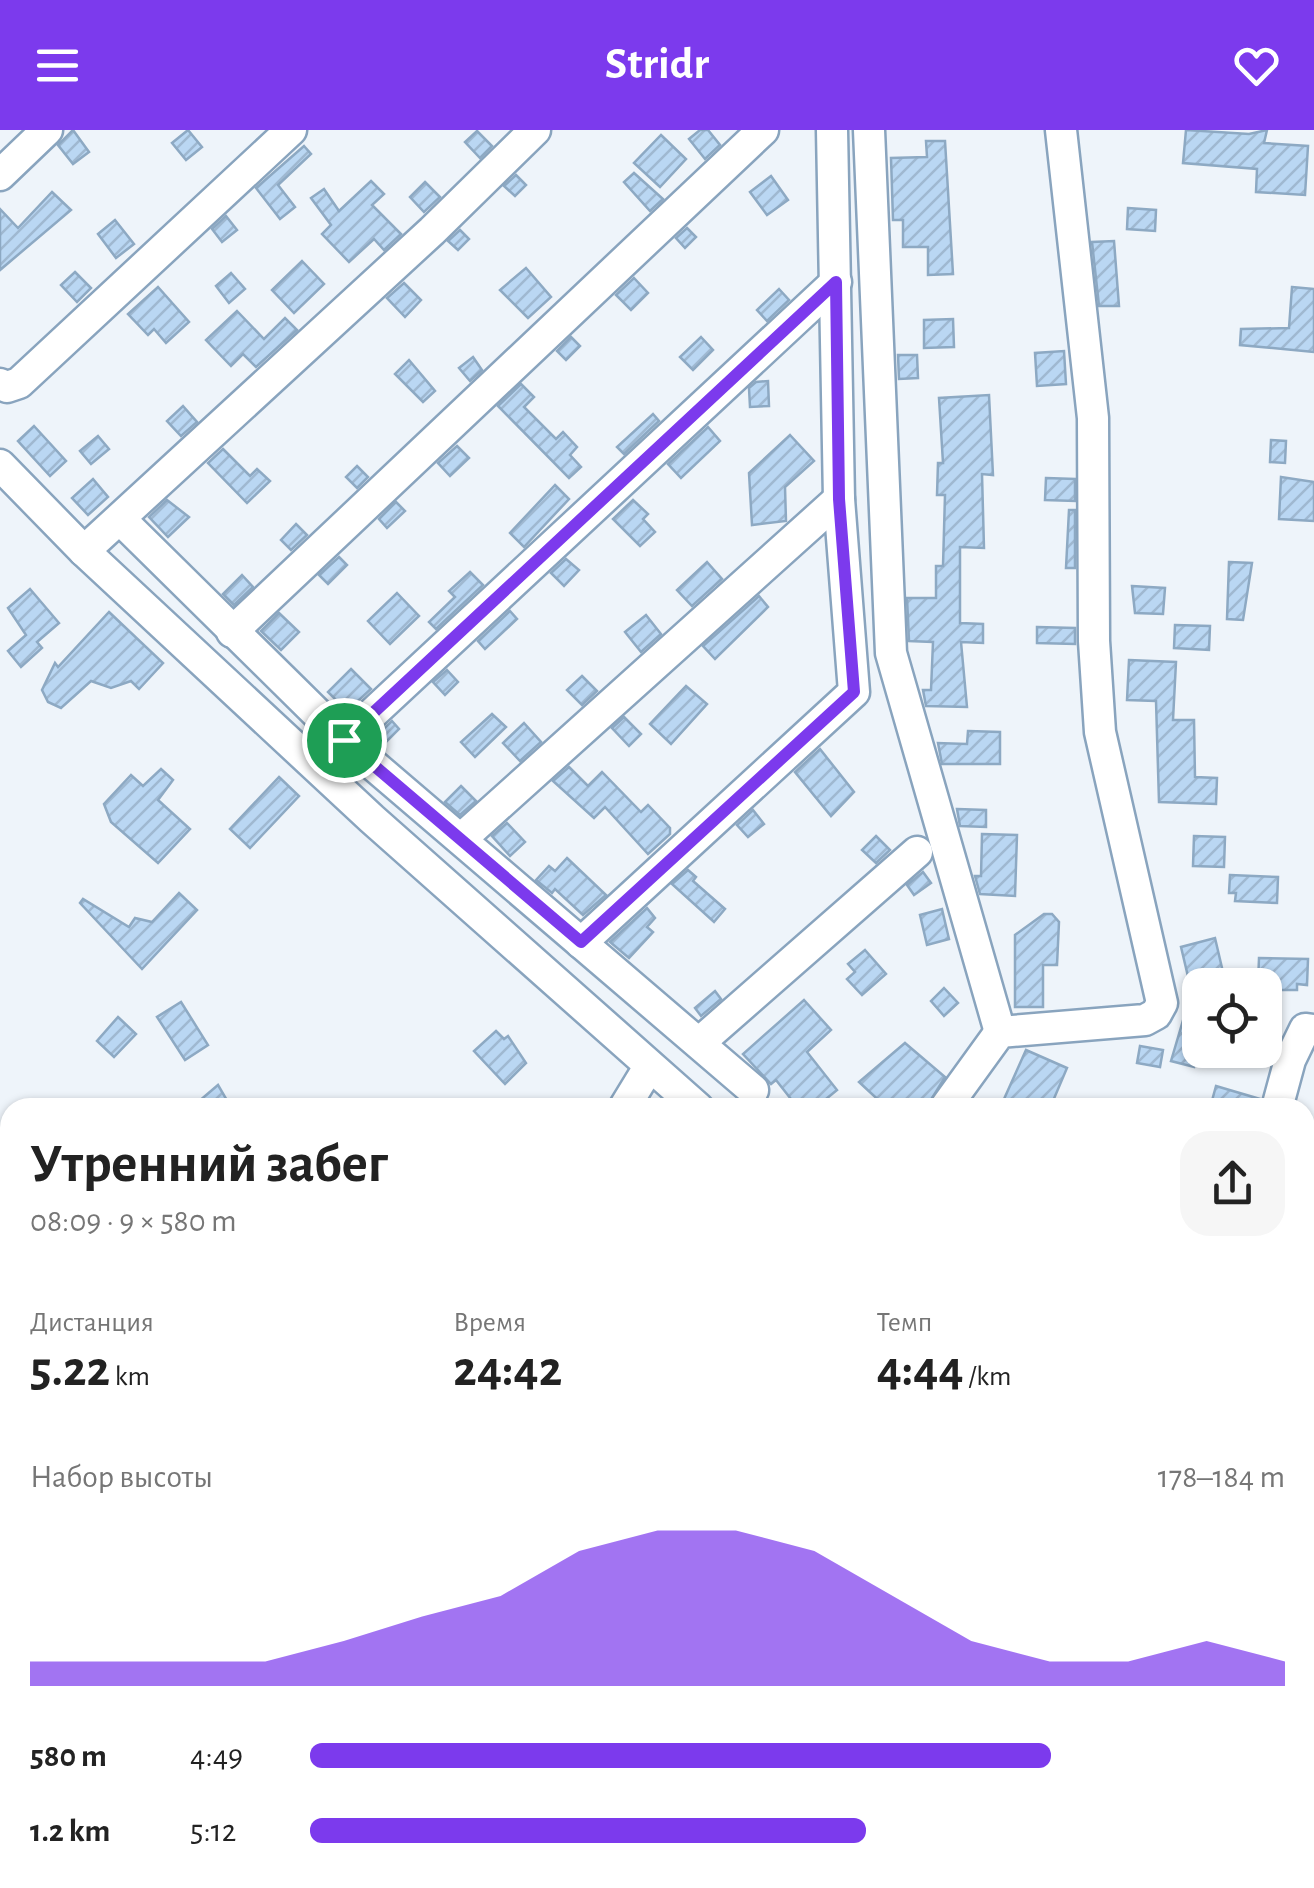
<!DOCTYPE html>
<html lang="ru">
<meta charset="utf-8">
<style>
:root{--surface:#fff;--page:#f6f6f6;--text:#222;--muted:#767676;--accent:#7c3aed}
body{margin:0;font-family:"Alegreya Sans",sans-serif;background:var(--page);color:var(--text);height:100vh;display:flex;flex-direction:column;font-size:38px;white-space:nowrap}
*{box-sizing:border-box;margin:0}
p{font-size:32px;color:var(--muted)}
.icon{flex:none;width:55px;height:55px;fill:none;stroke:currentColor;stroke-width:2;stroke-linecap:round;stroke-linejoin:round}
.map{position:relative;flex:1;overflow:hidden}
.sheet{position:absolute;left:0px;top:968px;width:1315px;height:792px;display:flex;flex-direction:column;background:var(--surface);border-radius:30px 30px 0 0;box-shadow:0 2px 8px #0004}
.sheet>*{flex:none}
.fabs{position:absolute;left:1182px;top:838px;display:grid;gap:20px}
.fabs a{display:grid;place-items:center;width:100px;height:100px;border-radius:20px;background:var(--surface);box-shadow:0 2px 8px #0004;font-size:50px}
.pin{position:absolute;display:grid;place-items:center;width:85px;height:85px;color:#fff;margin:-42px;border:5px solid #fff;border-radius:50%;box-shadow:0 2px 10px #0007}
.round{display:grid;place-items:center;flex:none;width:105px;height:105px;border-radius:30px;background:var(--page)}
.overview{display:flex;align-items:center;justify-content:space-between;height:170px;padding:0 30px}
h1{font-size:55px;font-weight:700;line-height:75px}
.stats{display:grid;grid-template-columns:repeat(3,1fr);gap:15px;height:170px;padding:10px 30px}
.stats div{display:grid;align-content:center}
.stats b{font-size:50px;font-weight:700}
.stats small{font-size:28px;font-weight:400}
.stats p{font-size:28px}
.chart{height:280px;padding:20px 30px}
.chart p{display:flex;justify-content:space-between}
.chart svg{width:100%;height:180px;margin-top:10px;fill:var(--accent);opacity:.7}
ul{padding:0 30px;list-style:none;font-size:32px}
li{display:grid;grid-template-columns:160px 120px 1fr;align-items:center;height:75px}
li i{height:25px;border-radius:12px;background:var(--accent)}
header{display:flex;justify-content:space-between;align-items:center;height:130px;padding:0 30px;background:var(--accent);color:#fff;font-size:45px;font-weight:700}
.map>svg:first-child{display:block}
.building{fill:url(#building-hatch);stroke:#8da9c3;stroke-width:2.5}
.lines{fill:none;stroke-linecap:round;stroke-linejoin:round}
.minor-casing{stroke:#89a4be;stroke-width:35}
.minor{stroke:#fff;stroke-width:30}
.route-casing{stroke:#fff;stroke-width:20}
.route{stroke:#7c3aed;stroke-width:12}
</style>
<header><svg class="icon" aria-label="menu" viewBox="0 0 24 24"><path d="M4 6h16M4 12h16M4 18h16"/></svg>Stridr<svg class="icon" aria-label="heart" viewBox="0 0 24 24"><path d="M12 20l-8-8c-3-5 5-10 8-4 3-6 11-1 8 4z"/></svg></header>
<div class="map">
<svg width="1314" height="1758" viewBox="0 0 1314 1758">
<defs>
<pattern id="building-hatch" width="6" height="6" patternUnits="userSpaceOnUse" patternTransform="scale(2.5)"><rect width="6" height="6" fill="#bad7f3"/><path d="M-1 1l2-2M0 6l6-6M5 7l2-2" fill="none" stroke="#9fb8d1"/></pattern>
</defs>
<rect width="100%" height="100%" fill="#eef4fa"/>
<g class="building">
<polygon points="73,0 89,22 73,34 58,15"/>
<polygon points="188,0 202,17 186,30 172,13"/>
<polygon points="700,0 708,0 720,15 705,29 689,9"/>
<polygon points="1186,0 1249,4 1267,0 1264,13 1308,16 1305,65 1256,62 1257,39 1183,33"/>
<polygon points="477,1 492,16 480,28 465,12"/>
<polygon points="661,5 686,29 660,57 634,33"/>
<polygon points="926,11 945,11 953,144 928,145 928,117 903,117 903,90 893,90 891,28 927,27"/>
<polygon points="304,16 311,24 278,55 295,77 280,89 256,58"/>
<polygon points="634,43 663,69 650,81 624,52"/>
<polygon points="516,45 526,55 515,66 504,56"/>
<polygon points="771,46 788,70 767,85 750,62"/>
<polygon points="371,51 384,64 372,75 401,104 384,120 374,109 349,132 322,104 331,95 311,68 324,59 339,81"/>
<polygon points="425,52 440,67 424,82 410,67"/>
<polygon points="52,62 71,80 0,140 0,79 18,98"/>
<polygon points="1128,78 1156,80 1155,101 1127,99"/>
<polygon points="226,86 237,100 222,112 212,99"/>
<polygon points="115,90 134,114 116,128 98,104"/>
<polygon points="687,98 696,107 685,118 676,108"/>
<polygon points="460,100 469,109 458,120 448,111"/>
<polygon points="1114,111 1119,176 1099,176 1092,112"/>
<polygon points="302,131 324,154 294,183 272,160"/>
<polygon points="526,138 551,167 528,188 500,160"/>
<polygon points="75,142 91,158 77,172 61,155"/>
<polygon points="231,143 245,159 229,173 216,156"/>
<polygon points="634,148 648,163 631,180 616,165"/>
<polygon points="404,153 421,170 405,187 387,168"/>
<polygon points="158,157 189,192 166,213 154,199 148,205 128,184"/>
<polygon points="1292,157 1314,159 1314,222 1240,215 1241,199 1289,198"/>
<polygon points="779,159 789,170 767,191 757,180"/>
<polygon points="237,181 264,209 285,188 297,200 256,237 243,224 231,236 206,210"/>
<polygon points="953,189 954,217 924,218 924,190"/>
<polygon points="571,207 580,216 566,230 557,221"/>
<polygon points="701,207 713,220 693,240 680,227"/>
<polygon points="1064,221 1066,254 1037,256 1035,223"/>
<polygon points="898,225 917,225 918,248 899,249"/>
<polygon points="473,227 482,240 470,251 459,238"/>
<polygon points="409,230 435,261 423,272 395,244"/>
<polygon points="768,251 769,276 750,277 749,258 756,252"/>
<polygon points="521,254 534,267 524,277 556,309 563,302 577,317 570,325 581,337 569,348 498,276"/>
<polygon points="989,265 993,345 982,344 984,418 960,417 960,493 983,494 983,513 961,512 967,577 926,576 923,560 931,560 933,512 909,511 907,468 936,468 936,436 943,436 945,365 937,365 938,333 943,333 939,268"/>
<polygon points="183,276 197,292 181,306 167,291"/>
<polygon points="653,284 659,291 624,324 617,317"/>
<polygon points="34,296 66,331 50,346 18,311"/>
<polygon points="708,297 720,311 681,348 668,334"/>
<polygon points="790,305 814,331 785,357 786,391 752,395 749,343"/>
<polygon points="98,306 109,319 91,334 80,321"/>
<polygon points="1271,310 1286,311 1285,333 1270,332"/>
<polygon points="457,316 469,328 450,346 438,333"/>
<polygon points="223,319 250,346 257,339 270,351 247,373 208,333"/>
<polygon points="357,336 368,347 357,358 346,347"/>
<polygon points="1281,347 1314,352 1314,391 1279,389"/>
<polygon points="1046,348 1075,349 1075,371 1045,370"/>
<polygon points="93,349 108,367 88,385 72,368"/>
<polygon points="555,355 569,369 524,417 510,403"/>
<polygon points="167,370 189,387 168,407 149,387"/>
<polygon points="633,370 648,384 643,389 655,402 640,416 613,389"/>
<polygon points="396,372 405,381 387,398 379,389"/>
<polygon points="1069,380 1075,380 1075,438 1066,438"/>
<polygon points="296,394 307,405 291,420 281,410"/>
<polygon points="339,427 347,435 328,454 319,445"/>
<polygon points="566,429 579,440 564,456 551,443"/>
<polygon points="707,432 722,449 692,476 677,460"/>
<polygon points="1229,432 1252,433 1243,490 1227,489"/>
<polygon points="470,442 483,455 436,499 429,492 455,467 449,461"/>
<polygon points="242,445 253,457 234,475 223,464"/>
<polygon points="1132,456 1165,458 1163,484 1135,483"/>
<polygon points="30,459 59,493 37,512 42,518 21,537 8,521 26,505 8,478"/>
<polygon points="397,463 419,486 390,514 368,491"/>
<polygon points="759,466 768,477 715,529 703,516"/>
<polygon points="510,481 517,489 485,519 478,511"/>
<polygon points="109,482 163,533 139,559 131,551 111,558 91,551 61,578 48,572 42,560 55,533 58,537"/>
<polygon points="279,483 299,502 281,520 261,501"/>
<polygon points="646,485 661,504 641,522 625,502"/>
<polygon points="1175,495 1210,496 1209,520 1174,518"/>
<polygon points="1037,497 1075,498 1075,514 1037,513"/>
<polygon points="1129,530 1176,532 1173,590 1194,590 1195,647 1217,648 1216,674 1159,672 1156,571 1127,570"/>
<polygon points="351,539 371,559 347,581 328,562"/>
<polygon points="447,540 458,552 445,565 433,552"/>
<polygon points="582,546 597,561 582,575 567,560"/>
<polygon points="686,556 707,574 671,614 650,594"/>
<polygon points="492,584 506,597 475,627 461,612"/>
<polygon points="624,587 641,604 629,616 612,598"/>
<polygon points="392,591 399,599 382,616 374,608"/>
<polygon points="524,593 541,612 520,631 503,613"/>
<polygon points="968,601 1000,602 1000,634 942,634 938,613 967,614"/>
<polygon points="820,619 854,662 831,686 795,642"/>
<polygon points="569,637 588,656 602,642 641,682 648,675 670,698 670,704 648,724 605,677 594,688 553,651"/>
<polygon points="161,639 173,650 158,670 190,699 158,733 111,692 104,674 131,645 143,656"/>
<polygon points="279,647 299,666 250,718 230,699"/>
<polygon points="461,656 476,671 460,685 445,672"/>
<polygon points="957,679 986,680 986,697 960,696"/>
<polygon points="753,680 764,694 748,707 737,695"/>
<polygon points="507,693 525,712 510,726 492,706"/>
<polygon points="982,704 1017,705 1015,766 980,764 975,746 981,746"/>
<polygon points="876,706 890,720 876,733 862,720"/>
<polygon points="1194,706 1225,707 1224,737 1193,736"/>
<polygon points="567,728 606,765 583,785 555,759 552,763 536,750 549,736 555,741"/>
<polygon points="688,740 696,747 693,751 725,779 714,792 672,754"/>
<polygon points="923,742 931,753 914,765 907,755"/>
<polygon points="1230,745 1278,747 1277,773 1235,771 1236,763 1229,763"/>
<polygon points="179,763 197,780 142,839 80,773 83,769 129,797 135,788 152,792"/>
<polygon points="647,778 655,788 647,797 653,802 629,828 610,812"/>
<polygon points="942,779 949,809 927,815 920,785"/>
<polygon points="1044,784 1052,784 1059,792 1057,835 1043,835 1043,877 1015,877 1015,805"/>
<polygon points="1215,808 1226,855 1190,855 1181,817"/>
<polygon points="865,820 886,844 862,865 847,849 855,842 848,834"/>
<polygon points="1259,828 1308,829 1307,855 1297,854 1297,860 1265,860 1265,855 1258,855"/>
<polygon points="944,858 958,873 944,886 931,871"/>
<polygon points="715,861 721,869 701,886 695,878"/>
<polygon points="804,870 831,900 807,922 837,960 815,978 798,978 776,950 771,954 743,924"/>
<polygon points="181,872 208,915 185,930 157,887"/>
<polygon points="118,887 136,904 114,927 97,911"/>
<polygon points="1184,887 1200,891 1194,937 1171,931"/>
<polygon points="496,901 504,909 508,906 526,933 505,954 474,921"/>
<polygon points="905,913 945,947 926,978 887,978 859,952"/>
<polygon points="1140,916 1163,920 1160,937 1137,933"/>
<polygon points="1026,920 1067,938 1050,978 1000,978"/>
<polygon points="218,955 228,972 219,978 191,978"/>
<polygon points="1216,956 1260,969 1259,978 1210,978"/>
</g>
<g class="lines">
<defs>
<g id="minor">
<polyline points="869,0 891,523 1000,902"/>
<polyline points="0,45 47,0"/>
<polyline points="0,254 7,257 19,253 291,0"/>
<polyline points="0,335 84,421 372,689 698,978"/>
<polyline points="120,389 344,610 753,960"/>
<polyline points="84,421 432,101 535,0"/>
<polyline points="232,502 763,0"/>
<polyline points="344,610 836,152"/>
<polyline points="461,709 839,369"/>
<polyline points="581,813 854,562 839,369 832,0"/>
<polyline points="699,913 917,722"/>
<polyline points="624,978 649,937"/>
<polyline points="945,978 1000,902 1145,890 1156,884 1162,873 1100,602 1094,511 1093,288 1061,0"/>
<polyline points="1277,978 1290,930 1305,899 1314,900"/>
<polyline points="0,1022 10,1027"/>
<polyline points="0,1224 10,1222"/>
<polyline points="0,1696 10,1661"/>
<polyline points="774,1750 780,1758"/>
<polyline points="832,1750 838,1758"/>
<polyline points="993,1758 995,1750"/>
</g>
</defs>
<use href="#minor" class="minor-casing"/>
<use href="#minor" class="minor"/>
</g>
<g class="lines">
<defs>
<polygon id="route" points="836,152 839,369 854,562 581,812 344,610"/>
</defs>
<use href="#route" class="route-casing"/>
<use href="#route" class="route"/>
</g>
</svg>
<div class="fabs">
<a><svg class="icon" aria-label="locate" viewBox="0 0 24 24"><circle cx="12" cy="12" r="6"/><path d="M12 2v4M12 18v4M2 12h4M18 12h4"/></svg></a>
</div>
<div class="pin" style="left:344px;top:610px;background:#1e9e55"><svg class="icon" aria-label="arrive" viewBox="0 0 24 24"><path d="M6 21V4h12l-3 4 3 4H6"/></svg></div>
<section class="sheet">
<div class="overview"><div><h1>Утренний забег</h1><p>08:09 · 9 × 580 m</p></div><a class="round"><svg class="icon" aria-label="share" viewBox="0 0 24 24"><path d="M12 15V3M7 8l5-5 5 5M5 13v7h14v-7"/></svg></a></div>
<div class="stats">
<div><p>Дистанция</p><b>5.22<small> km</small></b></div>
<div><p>Время</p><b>24:42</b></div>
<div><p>Темп</p><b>4:44<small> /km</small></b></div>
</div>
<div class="chart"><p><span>Набор высоты</span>178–184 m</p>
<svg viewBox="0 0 160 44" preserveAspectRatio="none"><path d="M0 44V38L10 38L20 38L30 38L40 33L50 27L60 22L70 11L80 6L90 6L100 11L110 22L120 33L130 38L140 38L150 33L160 38V44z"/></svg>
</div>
<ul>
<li><b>580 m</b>4:49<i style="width:76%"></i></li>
<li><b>1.2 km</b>5:12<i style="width:57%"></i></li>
</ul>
</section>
</div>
